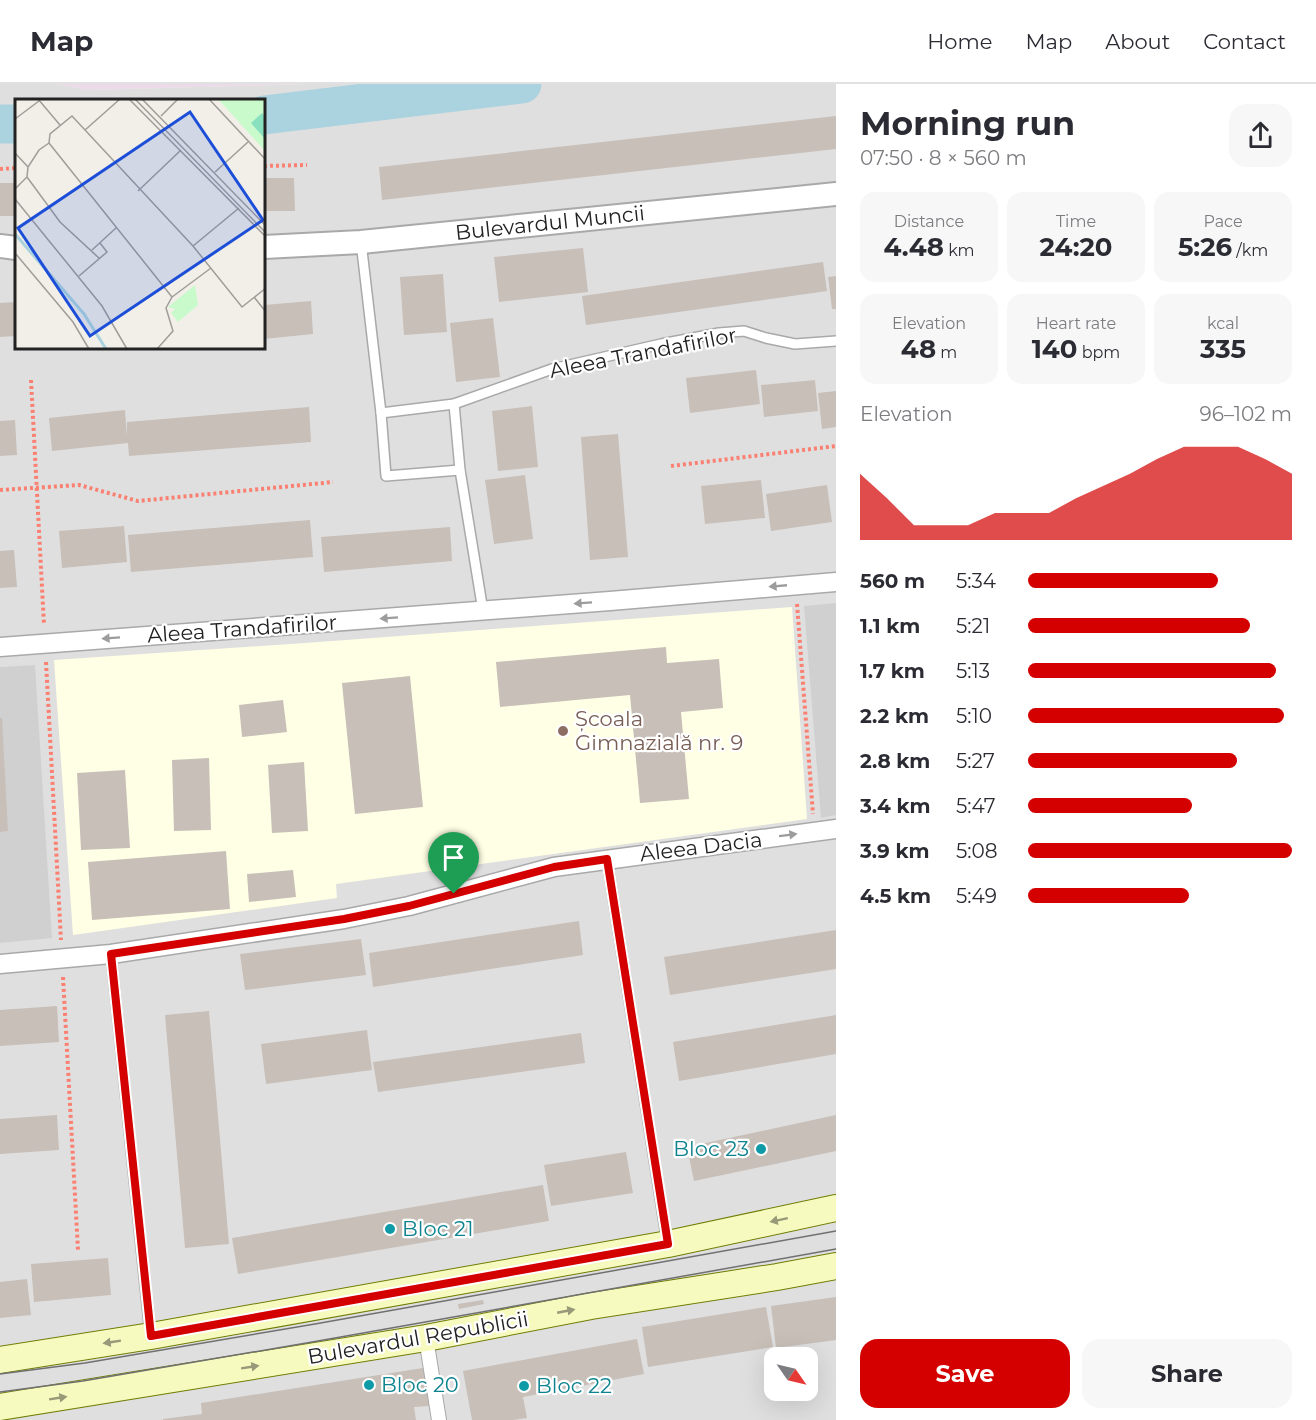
<!DOCTYPE html>
<meta charset="utf-8">
<style>
:root{--surface:#fff;--page:#f7f7f7;--text:#2b2b33;--muted:#7c7c81;--line:#e1e1e2;--accent:#d40000}
body{margin:0;font-family:Montserrat,sans-serif;background:var(--page);color:var(--text);height:100vh;display:flex;flex-direction:column;font-size:22px;white-space:nowrap}
*{box-sizing:border-box;margin:0}
p{font-size:20px;color:var(--muted)}
.icon{flex:none;width:33px;height:33px;fill:none;stroke:currentColor;stroke-width:2;stroke-linecap:round;stroke-linejoin:round}
.map{position:relative;flex:1;overflow:hidden}
.drawer{display:flex;flex-direction:column;background:var(--surface);width:480px}
.drawer>*{flex:none}
.needle{width:39px;rotate:124deg}
.controls{position:absolute;left:764px;top:1263px;display:grid;gap:12px}
.controls a{display:grid;place-items:center;width:54px;height:54px;border-radius:12px;background:var(--surface);box-shadow:0 6px 24px #0002;font-size:30px}
.pin{position:absolute;display:grid;place-items:center;width:51px;height:51px;color:#fff;margin:-62px -26px;border-radius:50% 50% 50% 0;rotate:-45deg;box-shadow:0 0 6px #0007}
.pin .icon{rotate:45deg}
.round{display:grid;place-items:center;flex:none;width:63px;height:63px;border-radius:18px;background:var(--page)}
.overview{display:flex;align-items:center;justify-content:space-between;height:102px;padding:0 24px}
h1{font-size:33px;font-weight:700;line-height:45px}
.metrics{display:grid;grid-template-columns:repeat(3,1fr);gap:9px;height:102px;padding:6px 24px}
.metrics div{display:grid;align-content:center;border-radius:15px;background:var(--page);text-align:center}
.metrics b{font-size:26px;font-weight:700}
.metrics small{font-size:16px;font-weight:400}
.metrics p{font-size:16px}
.chart{height:168px;padding:12px 24px}
.chart p{display:flex;justify-content:space-between}
.chart svg{width:100%;height:108px;margin-top:6px;fill:var(--accent);opacity:.7}
.action{display:flex;gap:12px;margin-top:auto;padding:12px 24px}
.action a{flex:1;height:69px;border-radius:18px;background:var(--accent);color:#fff;font-size:24px;font-weight:700;line-height:69px;text-align:center}
.action a+a{background:var(--page);color:var(--text)}
ul{padding:0 24px;list-style:none;font-size:20px}
li{display:grid;grid-template-columns:96px 72px 1fr;align-items:center;height:45px}
li i{height:15px;border-radius:8px;background:var(--accent)}
header{display:flex;align-items:center;gap:36px;box-sizing:border-box;height:84px;padding:0 30px;background:var(--surface);border-bottom:2px solid var(--line)}
header strong{font-size:28px}
nav{display:flex;gap:33px;margin-inline-start:auto;font-size:21px}
main{display:flex;flex:1;min-height:0}
.map>svg:first-child{display:block}
.residential{fill:#e0dfdf;fill-rule:evenodd}
.industrial{fill:#ebdbe8}
.education{fill:#ffffe5}
.religious{fill:#d0d0d0}
.lines{fill:none;stroke-linecap:round;stroke-linejoin:round}
.river{stroke:#aad3df;stroke-width:39}
.building{fill:#c7bfb8}
.service-casing{stroke:#a9a9a9;stroke-width:12}
.pedestrian-casing{stroke:#a9a9a9;stroke-width:16}
.minor-casing{stroke:#a9a9a9;stroke-width:21}
.tertiary-casing{stroke:#a9a9a9;stroke-width:26}
.secondary-casing{stroke:#707d05;stroke-width:28}
.path{stroke:#fa8072;stroke-width:4;stroke-dasharray:3 3;stroke-linecap:butt}
.service{stroke:#fff;stroke-width:9}
.pedestrian{stroke:#fff;stroke-width:14}
.minor{stroke:#fff;stroke-width:18}
.tertiary{stroke:#fff;stroke-width:22}
.secondary{stroke:#f7fabf;stroke-width:26}
.tram{stroke:#707070;stroke-width:1.5}
.oneway{fill:#9c9c9c}
.oneway2{fill:#979978}
.route-casing{stroke:#fff;stroke-width:12}
.route{stroke:#d40000;stroke-width:8}
.education-dot{fill:#8d6e63;stroke:#fff;stroke-width:2}
.culture-dot{fill:#0f9aa8;stroke:#fff;stroke-width:2}
.labels{text-anchor:middle;stroke-width:4.5;stroke-linejoin:round;paint-order:stroke}
.street-label{font-size:21px;fill:#222;stroke:#fff}
.education-label{font-size:21px;fill:#785e54;stroke:#fff;text-anchor:start}
.culture-label{font-size:21px;fill:#0d838f;stroke:#fff;text-anchor:start}
.inset-river{fill:none;stroke:#aad3df;stroke-width:3}
.inset-road{fill:none;stroke:#9f9d99;stroke-width:1.5}
.view{fill:#1d4ed8;fill-opacity:0.15;stroke:#1d4ed8;stroke-width:3}
.inset-edge{fill:none;stroke:#222;stroke-width:3}
</style>
<header>
<strong>Map</strong>
<nav><a>Home</a><a>Map</a><a>About</a><a>Contact</a></nav>
</header>
<main>
<div class="map">
<svg width="836" height="1336" viewBox="0 0 836 1336">
<rect width="100%" height="100%" fill="#f2efe9"/>
<path class="residential" d="M0 0H57L87 6 308 0H836V1336H0ZM16 16H264V264H16ZM774 1274H807V1306H774Z"/>
<polygon class="industrial" points="57,0 308,0 87,6"/>
<polygon class="education" points="792,523 807,735 336,800 337,814 73,851 54,576 319,558"/>
<g class="religious">
<polygon points="836,519 836,731 821,734 804,522"/>
<polygon points="35,581 52,854 0,859 0,583"/>
</g>
<g class="lines">
<g class="river">
<polyline points="264,31 522,0"/>
<polyline points="0,40 16,40"/>
</g>
</g>
<g class="building">
<polygon points="836,32 836,65 382,116 379,83"/>
<polygon points="264,94 294,94 295,127 264,127"/>
<rect x="0" y="99" width="16" height="33"/>
<polygon points="583,164 588,208 499,218 494,173"/>
<polygon points="823,178 827,207 586,241 582,212"/>
<polygon points="443,190 447,248 404,251 400,193"/>
<polygon points="836,192 836,225 832,225 828,193"/>
<polygon points="311,217 313,250 264,255 264,221"/>
<polygon points="16,218 16,252 0,253 0,219"/>
<polygon points="493,234 500,293 456,298 450,239"/>
<polygon points="756,286 760,320 690,329 686,294"/>
<polygon points="815,296 818,327 764,333 761,301"/>
<polygon points="836,307 836,343 822,345 818,309"/>
<polygon points="532,322 538,383 498,387 492,327"/>
<polygon points="309,323 311,358 129,372 128,359 52,367 49,334 125,326 127,353 127,338"/>
<polygon points="15,336 17,371 0,372 0,337"/>
<polygon points="618,350 628,473 590,476 581,353"/>
<polygon points="525,391 533,455 494,460 485,396"/>
<polygon points="761,396 765,434 705,440 701,402"/>
<polygon points="827,401 832,438 771,447 766,410"/>
<polygon points="310,436 313,473 131,488 128,451"/>
<polygon points="124,442 127,478 62,484 59,447"/>
<polygon points="450,443 452,477 324,488 321,453"/>
<polygon points="14,466 17,503 0,504 0,467"/>
<polygon points="666,563 667,579 719,575 723,624 681,628 689,715 640,719 630,611 500,623 496,578"/>
<polygon points="410,592 423,723 355,730 342,599"/>
<polygon points="283,616 287,648 242,653 239,621"/>
<polygon points="0,634 2,634 8,747 0,748"/>
<polygon points="209,674 211,746 174,747 172,676"/>
<polygon points="304,678 308,747 272,749 268,681"/>
<polygon points="125,686 130,764 81,766 77,689"/>
<polygon points="226,767 230,825 92,836 88,778"/>
<polygon points="293,786 296,813 249,818 247,790"/>
<polygon points="579,837 583,871 373,903 369,869"/>
<polygon points="836,846 836,885 670,911 664,873"/>
<polygon points="361,855 366,891 245,906 240,870"/>
<polygon points="57,922 59,958 0,962 0,926"/>
<polygon points="209,927 229,1160 185,1164 165,931"/>
<polygon points="836,931 836,970 679,997 673,958"/>
<polygon points="367,946 372,986 266,1000 261,960"/>
<polygon points="581,949 585,979 378,1008 373,978"/>
<polygon points="57,1031 59,1066 0,1070 0,1035"/>
<polygon points="836,1031 836,1067 694,1097 687,1063"/>
<polygon points="626,1068 633,1109 551,1122 544,1081"/>
<polygon points="543,1101 549,1137 238,1190 232,1154"/>
<polygon points="108,1174 111,1211 34,1218 31,1180"/>
<polygon points="27,1195 31,1231 0,1234 0,1198"/>
<polygon points="836,1213 836,1256 776,1264 771,1222"/>
<polygon points="483,1216 484,1220 459,1225 458,1220"/>
<polygon points="766,1223 773,1263 648,1283 642,1243"/>
<polygon points="637,1255 644,1290 523,1313 527,1334 513,1336 472,1336 463,1287"/>
<polygon points="423,1284 429,1322 414,1323 416,1336 163,1336 163,1335 202,1330 201,1319"/>
</g>
<g class="lines">
<defs>
<g id="service">
<polyline points="361,158 381,329 386,392 460,386"/>
<polyline points="454,320 460,386 483,527"/>
<polyline points="381,329 454,320 552,285 661,260 719,249 744,247 766,254 795,260 836,257"/>
<polyline points="607,775 667,1158"/>
<polyline points="111,870 150,1250"/>
</g>
<polyline id="pedestrian" points="426,1254 439,1336"/>
<g id="minor">
<polyline points="0,563 610,517 836,498"/>
<polyline points="0,880 111,870 344,835 409,822 554,783 836,745"/>
</g>
<g id="tertiary">
<polyline points="0,162 16,164"/>
<polyline points="264,163 361,158 836,110"/>
</g>
<g id="secondary">
<polyline points="0,1276 151,1252 668,1160 836,1124"/>
<polyline points="0,1323 426,1254 591,1222 777,1193 836,1182"/>
</g>
</defs>
<use href="#service" class="service-casing"/>
<use href="#pedestrian" class="pedestrian-casing"/>
<use href="#minor" class="minor-casing"/>
<use href="#tertiary" class="tertiary-casing"/>
<use href="#secondary" class="secondary-casing"/>
<g class="path">
<polyline points="264,82 307,81"/>
<polyline points="0,85 16,84"/>
<polyline points="31,296 44,541"/>
<polyline points="671,382 836,362"/>
<polyline points="0,406 79,401 138,417 333,398"/>
<polyline points="797,520 813,730"/>
<polyline points="46,578 61,856"/>
<polyline points="63,893 78,1166"/>
</g>
<use href="#service" class="service"/>
<use href="#pedestrian" class="pedestrian"/>
<use href="#minor" class="minor"/>
<use href="#tertiary" class="tertiary"/>
<use href="#secondary" class="secondary"/>
<g class="tram">
<polyline points="0,1290 85,1279 315,1240 836,1147"/>
<polyline points="0,1308 83,1297 318,1257 836,1165"/>
</g>
</g>
<defs><path id="oneway-solid" d="M-6-.8H1V-3.2L6.5 0L1 3.2V.8H-6Z" transform="scale(1.5)"/></defs>
<g class="oneway">
<use href="#oneway-solid" transform="translate(778 502) rotate(175)"/>
<use href="#oneway-solid" transform="translate(583 519) rotate(176)"/>
<use href="#oneway-solid" transform="translate(389 534) rotate(176)"/>
<use href="#oneway-solid" transform="translate(111 554) rotate(176)"/>
<use href="#oneway-solid" transform="translate(788 751) rotate(-7)"/>
</g>
<g class="oneway2">
<use href="#oneway-solid" transform="translate(779 1136) rotate(168)"/>
<use href="#oneway-solid" transform="translate(566 1227) rotate(-11)"/>
<use href="#oneway-solid" transform="translate(112 1258) rotate(171)"/>
<use href="#oneway-solid" transform="translate(250 1283) rotate(-9)"/>
<use href="#oneway-solid" transform="translate(58 1314) rotate(-9)"/>
</g>
<g class="lines">
<defs>
<polygon id="route" points="607,775 668,1160 151,1252 111,870 344,835 409,822 554,783"/>
</defs>
<use href="#route" class="route-casing"/>
<use href="#route" class="route"/>
</g>
<circle class="education-dot" cx="563" cy="647" r="6"/>
<g class="culture-dot">
<circle cx="761" cy="1065" r="6"/>
<circle cx="390" cy="1145" r="6"/>
<circle cx="369" cy="1301" r="6"/>
<circle cx="524" cy="1302" r="6"/>
</g>
<g class="labels">
<g class="street-label">
<text transform="translate(550 139) rotate(-6)" y="7">Bulevardul Muncii</text>
<text transform="translate(643 269) rotate(-11)" y="7">Aleea Trandafirilor</text>
<text transform="translate(242 545) rotate(-4)" y="7">Aleea Trandafirilor</text>
<text transform="translate(701 763) rotate(-7)" y="7">Aleea Dacia</text>
<text transform="translate(418 1254) rotate(-10)" y="7">Bulevardul Republicii</text>
</g>
<g class="education-label">
<text x="575" y="642">Școala<tspan x="575" dy="24">Gimnazială nr. 9</tspan></text>
</g>
<g class="culture-label">
<text x="749" y="1072" text-anchor="end">Bloc 23</text>
<text x="402" y="1152">Bloc 21</text>
<text x="381" y="1308">Bloc 20</text>
<text x="536" y="1309">Bloc 22</text>
</g>
</g>
<g transform="translate(15 15)">
<rect width="250" height="250" fill="#f2efe9"/>
<path d="M203 0H250V52ZM180 186 183 206 163 223 156 214 160 210 153 208Z" fill="#c8facc"/>
<path d="M247 14 250 18V40L236 24Z" fill="#88e0be"/>
<path class="inset-river" d="M0 135 69 215 91 250"/>
<path class="inset-road" d="M23 0 45 26M114 0 251 138M120 0 251 134M127 0 251 127M194 0 251 61M146 17 163 0M0 20 24 2M70 31 105 0M34 44 35 35 57 17 178 147 227 208 251 189M34 44 157 198M0 54 13 68M200 73 233 43M12 78 45 123 85 160M0 90 12 78 13 68 24 51 34 44M123 92 166 51M0 100 87 207 112 250M178 147 224 109M77 151 101 129M0 154 58 223 74 250M64 177 92 153 85 144M157 198 196 169M239 198 251 213M142 250 158 232 151 209 157 198"/>
<path class="view" d="M175 13 248 121 75 237 3 129Z"/>
<rect width="250" height="250" class="inset-edge"/>
</g>
</svg>
<div class="controls">
<a><svg class="needle" viewBox="-14 -14 28 28"><path d="M0-13l5 13h-10z" fill="#e53935"/><path d="M0 13l5-13h-10z" fill="#7c7c81"/></svg></a>
</div>
<div class="pin" style="left:454px;top:810px;background:#1e9e55"><svg class="icon" aria-label="arrive" viewBox="0 0 24 24"><path d="M6 21V4h12l-3 4 3 4H6"/></svg></div>
</div>
<section class="drawer">
<div class="overview"><div><h1>Morning run</h1><p>07:50 · 8 × 560 m</p></div><a class="round"><svg class="icon" aria-label="share" viewBox="0 0 24 24"><path d="M12 15V3M7 8l5-5 5 5M5 13v7h14v-7"/></svg></a></div>
<div class="metrics">
<div><p>Distance</p><b>4.48<small> km</small></b></div>
<div><p>Time</p><b>24:20</b></div>
<div><p>Pace</p><b>5:26<small> /km</small></b></div>
</div>
<div class="metrics">
<div><p>Elevation</p><b>48<small> m</small></b></div>
<div><p>Heart rate</p><b>140<small> bpm</small></b></div>
<div><p>kcal</p><b>335</b></div>
</div>
<div class="chart"><p><span>Elevation</span>96–102 m</p>
<svg viewBox="0 0 160 44" preserveAspectRatio="none"><path d="M0 44V17L10 27L20 38L30 38L40 38L50 33L60 33L70 33L80 27L90 22L100 17L110 11L120 6L130 6L140 6L150 11L160 17V44z"/></svg>
</div>
<ul>
<li><b>560 m</b>5:34<i style="width:72%"></i></li>
<li><b>1.1 km</b>5:21<i style="width:84%"></i></li>
<li><b>1.7 km</b>5:13<i style="width:94%"></i></li>
<li><b>2.2 km</b>5:10<i style="width:97%"></i></li>
<li><b>2.8 km</b>5:27<i style="width:79%"></i></li>
<li><b>3.4 km</b>5:47<i style="width:62%"></i></li>
<li><b>3.9 km</b>5:08<i style="width:100%"></i></li>
<li><b>4.5 km</b>5:49<i style="width:61%"></i></li>
</ul>
<div class="action"><a>Save</a><a>Share</a></div>
</section>
</main>
